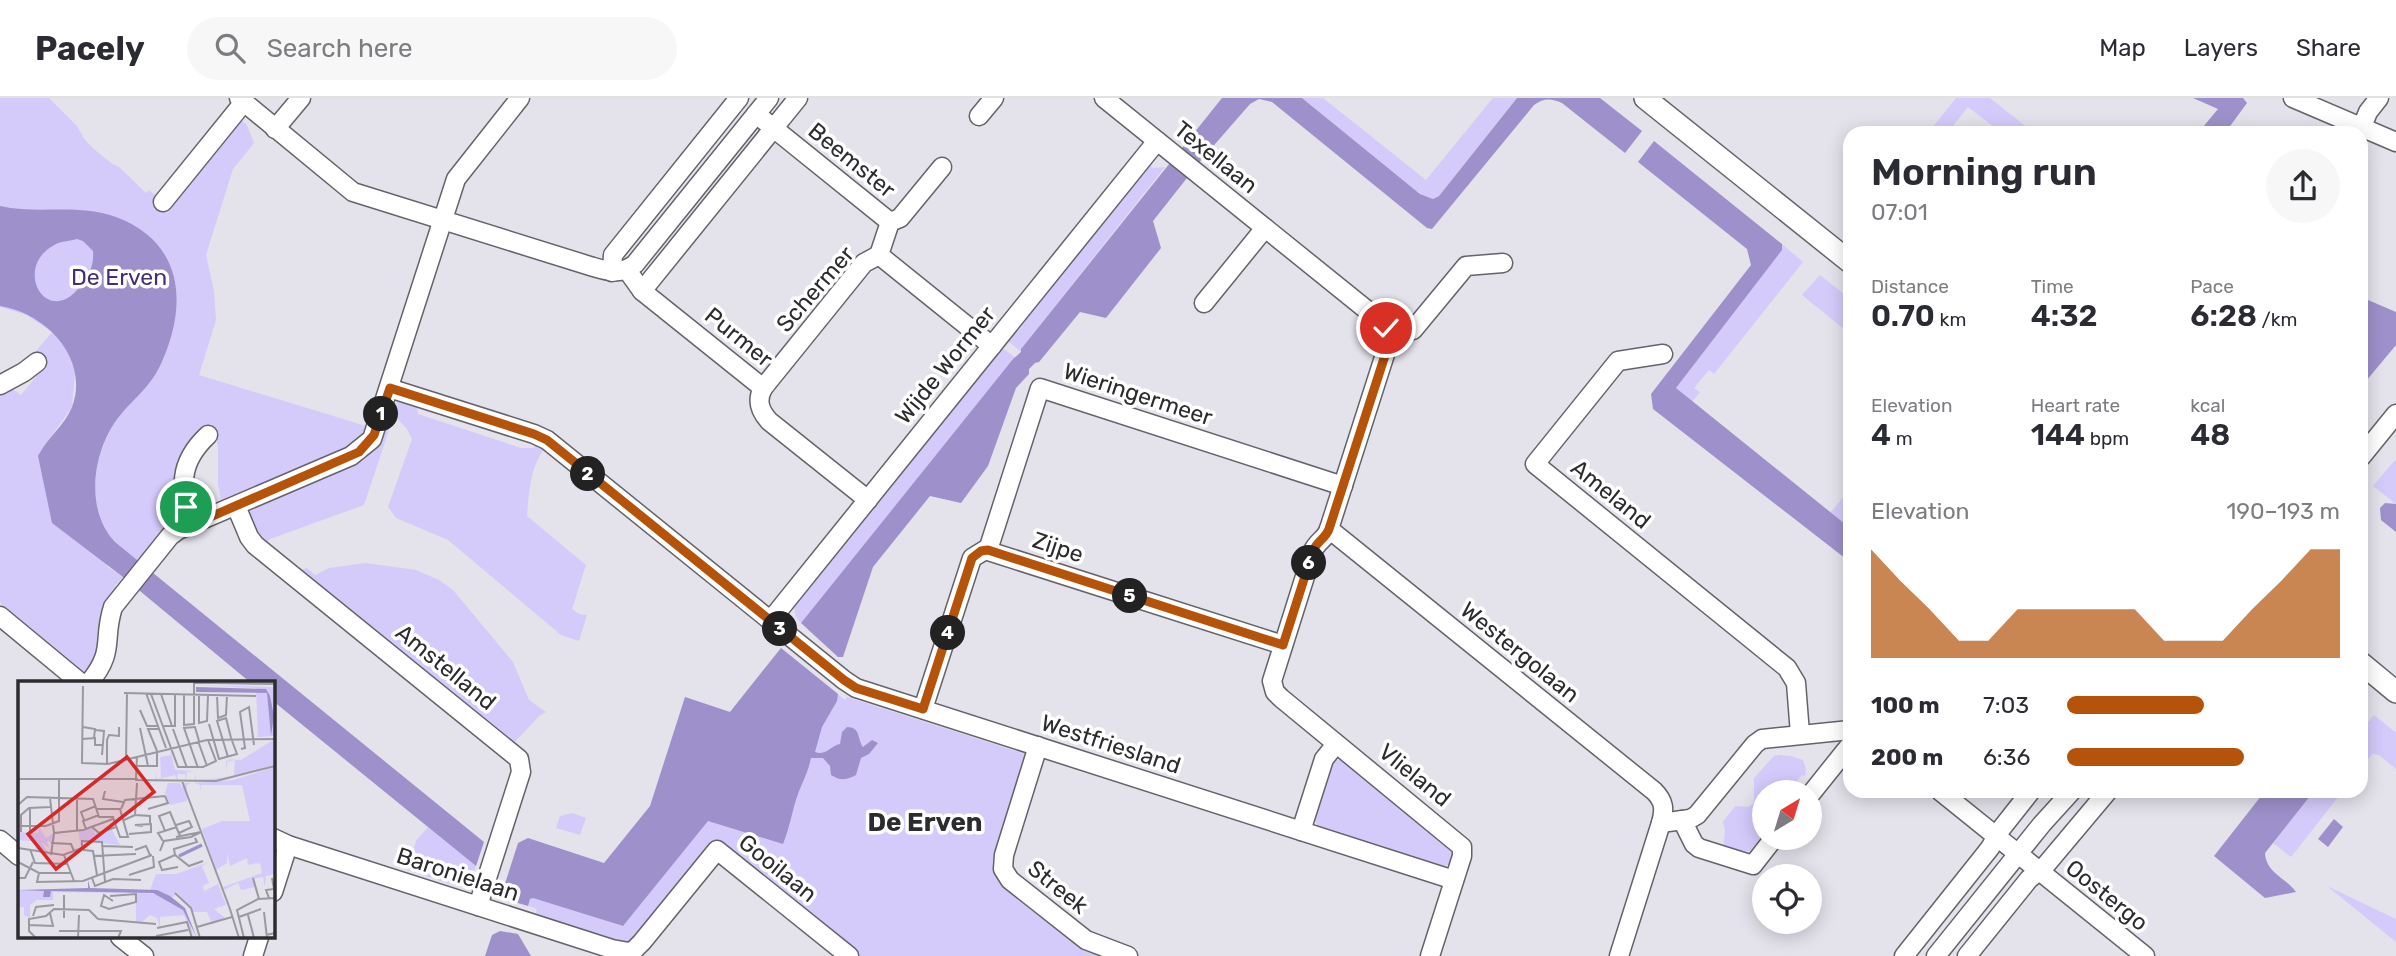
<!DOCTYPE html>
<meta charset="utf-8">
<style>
:root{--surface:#fff;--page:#f7f7f7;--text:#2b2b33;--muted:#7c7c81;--line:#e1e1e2;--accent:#b45309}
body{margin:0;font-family:Rubik,sans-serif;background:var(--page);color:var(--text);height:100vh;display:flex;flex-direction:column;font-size:26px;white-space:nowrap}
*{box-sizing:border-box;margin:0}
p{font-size:23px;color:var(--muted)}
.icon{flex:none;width:38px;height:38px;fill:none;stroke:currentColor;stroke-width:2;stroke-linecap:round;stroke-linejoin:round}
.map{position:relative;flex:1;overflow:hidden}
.sheet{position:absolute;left:1843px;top:28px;width:525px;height:672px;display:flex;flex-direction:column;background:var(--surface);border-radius:21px;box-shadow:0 4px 18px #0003}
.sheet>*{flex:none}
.needle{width:46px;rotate:38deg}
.tools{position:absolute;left:1752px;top:682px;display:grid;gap:14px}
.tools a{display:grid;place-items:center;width:70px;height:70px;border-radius:50%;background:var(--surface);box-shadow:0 4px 18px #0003;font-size:35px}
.pin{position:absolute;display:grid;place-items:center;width:60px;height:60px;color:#fff;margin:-30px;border:4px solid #fff;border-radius:50%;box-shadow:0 2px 7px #0007}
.km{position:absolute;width:35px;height:35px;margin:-18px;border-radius:50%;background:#222;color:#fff;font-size:19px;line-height:35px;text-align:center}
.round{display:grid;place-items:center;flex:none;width:74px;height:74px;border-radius:37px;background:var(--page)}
.summary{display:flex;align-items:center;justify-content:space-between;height:119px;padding:0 28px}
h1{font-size:38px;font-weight:600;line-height:52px}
.figures{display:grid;grid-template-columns:repeat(3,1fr);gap:10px;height:119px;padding:7px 28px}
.figures div{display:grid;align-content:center}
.figures b{font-size:30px;font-weight:600}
.figures small{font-size:19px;font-weight:400}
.figures p{font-size:19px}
.chart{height:196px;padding:14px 28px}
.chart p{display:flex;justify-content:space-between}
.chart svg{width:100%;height:126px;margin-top:7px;fill:var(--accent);opacity:.7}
ul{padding:0 28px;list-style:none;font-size:23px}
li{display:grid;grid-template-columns:112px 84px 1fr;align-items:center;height:52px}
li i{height:18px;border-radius:9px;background:var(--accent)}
header{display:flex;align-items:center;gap:42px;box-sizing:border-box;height:98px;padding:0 35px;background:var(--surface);border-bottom:2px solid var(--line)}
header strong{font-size:33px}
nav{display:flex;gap:38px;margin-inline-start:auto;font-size:24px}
.search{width:490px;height:63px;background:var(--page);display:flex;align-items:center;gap:18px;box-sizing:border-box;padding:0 24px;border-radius:38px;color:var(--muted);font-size:26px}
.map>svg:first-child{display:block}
.green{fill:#d5cbfb}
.water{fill:#9e91cb;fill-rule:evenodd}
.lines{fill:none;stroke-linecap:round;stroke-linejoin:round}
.minor-casing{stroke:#64636a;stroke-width:21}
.major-casing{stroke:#64636a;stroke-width:24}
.minor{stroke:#fff;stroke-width:18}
.major{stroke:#fff;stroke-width:21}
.route-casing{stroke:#fff;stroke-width:14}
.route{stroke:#b45309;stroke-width:9}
.labels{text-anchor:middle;stroke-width:7;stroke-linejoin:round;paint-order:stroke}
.street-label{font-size:23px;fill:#2c2c2f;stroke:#fff}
.park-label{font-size:23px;fill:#442d74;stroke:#fff}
.quarter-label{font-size:26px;font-weight:bold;fill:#2c2c2f;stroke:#fff}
.inset-river{fill:none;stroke:#9e91cb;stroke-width:3.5}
.inset-road{fill:none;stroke:#9a99a0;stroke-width:2}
.view{fill:#d62828;fill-opacity:0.15;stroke:#d62828;stroke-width:3.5}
.inset-edge{fill:none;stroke:#2c2c2f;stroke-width:3.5}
</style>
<header>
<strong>Pacely</strong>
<div class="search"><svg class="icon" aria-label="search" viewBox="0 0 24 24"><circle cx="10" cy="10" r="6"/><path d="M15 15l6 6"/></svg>Search here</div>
<nav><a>Map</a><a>Layers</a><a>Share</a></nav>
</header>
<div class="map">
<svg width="2396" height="858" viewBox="0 0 2396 858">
<rect width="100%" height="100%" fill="#e4e2eb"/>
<g class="green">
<path d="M0 0H49L77 28 85 42 95 52 111 65 119 69 146 95 149 92 167 107 237 19 247 27 254 45 233 71 206 157 214 193 216 222 199 277 366 328 360 341 351 350 221 402 218 386V349L216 338 202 329C189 347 179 370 176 392 174 404 182 414 177 426L137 462C128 455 115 447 109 437 86 402 94 356 116 323 123 311 135 301 145 290L75 275 72 309 40 354 108 469 123 479 115 488 118 491 102 551 87 574 77 573 4 513 0 503V292L10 289 21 297 44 269 32 258 52 234 27 217 0 209Z"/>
<polygon points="1302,0 1323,0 1426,82 1493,0 1517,0 1439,98 1433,101 1420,96"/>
<polygon points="1956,0 1990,0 2034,35 2002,35 1968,9 1947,35 1928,35"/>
<polygon points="1147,65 1153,70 1165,69 1021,251 1021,254 1009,244 1008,240"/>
<polygon points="1782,146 1803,164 1714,276 1709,272 1694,290 1700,294 1692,304 1676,290 1781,152"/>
<polygon points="1820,177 1850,201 1850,236 1802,197"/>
<polygon points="998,251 1004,251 1016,260 1013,261 801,525 796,519 794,509 800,500"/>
<path d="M401 302 420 307 417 311 418 316 521 350H534L536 345 545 350C530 369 529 395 527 418L586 467 572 511 579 516 587 517 579 543 561 537 448 442 396 420 388 409 412 341 407 331 394 317 364 407 270 441 265 447 249 423 251 410 360 360 391 308Z"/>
<polygon points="2395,362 2396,363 2396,406 2373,388"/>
<polygon points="1850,391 1850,430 1830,415"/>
<polygon points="366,465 416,472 439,482 453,492 513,564 529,602 546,614 539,618 515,644 511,645 297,473 307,470 315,477 329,470"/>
<polygon points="781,550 845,602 847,599 1025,656 1027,661 997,759 1105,858 860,858 715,742 632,843 621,846 535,819 537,811 528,808 530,801 533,799 622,828 685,599 730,614"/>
<polygon points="2374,617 2396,635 2396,671 2379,657 2372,656 2361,670 2361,633"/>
<polygon points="1779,657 1791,658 1803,662 1806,671 1805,678 1802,677 1795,685 1795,695 1764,695 1764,736 1757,745 1758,751 1755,748 1752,751 1756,755 1754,757 1750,753 1738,754 1723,750 1725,733 1723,724 1735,708 1748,709 1754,705 1754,680 1774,658"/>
<path d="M1343 661 1453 749 1454 761C1445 773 1435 768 1422 765L1421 762 1319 731 1313 718 1328 669 1333 663Z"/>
<polygon points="2314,693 2343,693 2291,759 2273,745"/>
<polygon points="572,715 586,720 580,737 556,730 560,718"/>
<polygon points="428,729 476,768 472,781 459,789 408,772 416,743"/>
<polygon points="2327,788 2396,821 2396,844"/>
</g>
<g class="water">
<path d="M1222 0H1302L1420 96 1433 101 1439 98 1517 0H1600L1642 33 1625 55 1562 5C1551 0 1544 0 1534 7L1432 131 1427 130 1272 4 1259 1 1250 6 1202 61 1153 123 1161 150 1106 220 1080 214 1039 264 1035 265 1029 271V276L1016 290 988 368 961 405 930 398 873 469 843 559H838L801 525 1013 261 1021 254V251Z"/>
<polygon points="2193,0 2243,0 2247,5 2225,35 2198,35 2218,11"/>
<polygon points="1654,43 1782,146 1782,152 1676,290 1850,430 1850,464 1653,311 1651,296 1751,167 1747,151 1638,64"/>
<path d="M0 108C40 117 76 105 116 119 186 145 188 211 159 270 149 290 131 303 118 320 93 353 84 411 115 444L484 744 476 768 273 603V585H251L123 479 52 425 38 358C47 340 65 327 72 309 90 261 46 215 0 208ZM77 141 83 143 93 153C94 167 90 176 81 187 48 233 10 169 56 146 62 143 70 143 77 141Z"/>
<polygon points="2361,199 2396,214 2396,247 2361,289"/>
<polygon points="2385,405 2396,406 2396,434 2381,422 2380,410"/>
<path d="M781 550 838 596 837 603 822 629 815 654C827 658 830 648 840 646L842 634 847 629C861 629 857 641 863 649L872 642 878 645 869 656 861 660 856 677C847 682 840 683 831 677L830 668 823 660H811C809 670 806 677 802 686 793 705 791 727 783 746L708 723 623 828 533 800 530 801 528 808 508 802 503 792 518 745 528 740 604 765 650 708 685 599 730 614Z"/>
<path d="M2265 693H2314L2265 755C2266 775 2285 779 2296 794L2265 800 2214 758Z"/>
<polygon points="2334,721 2343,729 2328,749 2318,741"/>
<polygon points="500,833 518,836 531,858 485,858 492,837"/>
</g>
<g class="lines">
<defs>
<g id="minor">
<path d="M239 0 353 94 590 168C607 173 620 178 635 166L769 0"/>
<path d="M1104 0 1378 221 1389 235 1387 250 1329 431C1326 441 1317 443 1313 453L1272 583 1275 594 1281 600 1462 749V758L1430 858"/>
<polyline points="2293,0 2396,44"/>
<polyline points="756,16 890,124 879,157 992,248"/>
<polyline points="979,18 994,0"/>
<polyline points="2362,29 2368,14 2379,0"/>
<polyline points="275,31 301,0"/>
<polyline points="163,104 244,4"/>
<polyline points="890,124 900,120 942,69"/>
<path d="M627 172 642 193 763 290C756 303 760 313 769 323L868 402"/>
<polyline points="612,174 613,157 739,0"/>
<polyline points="642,193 798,0"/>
<polyline points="1204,205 1265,130"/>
<polyline points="1389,235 1413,232 1466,168 1503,165"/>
<polyline points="1663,256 1618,263 1535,366 1787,570 1796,585 1800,636"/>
<polyline points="0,287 24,274 37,264"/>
<polyline points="389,290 534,336 547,342 844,582 856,590 1454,782"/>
<polyline points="763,290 864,165 879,157"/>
<polyline points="2361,359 2396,316"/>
<polyline points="236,408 249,439 255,447 519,661 521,674 478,808"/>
<path d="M192 427C180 390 178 365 208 337"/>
<path d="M1329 431 1654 693C1664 703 1665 711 1661 725L1619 858"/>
<polyline points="988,452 1040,290 1343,388"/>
<polyline points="0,518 81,585"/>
<polyline points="770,523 1157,43"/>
<path d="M89 585C116 552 102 543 113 509L170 438 178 432 351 358 372 341 456 81 520 0"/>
<polyline points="923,611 972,460 985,452 1283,547"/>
<polyline points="1038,648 1004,757 1003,771 1010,782 1086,842 1128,858"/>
<polyline points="1940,693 2145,858"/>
<polyline points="1810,697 1850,647"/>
<polyline points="1682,722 1694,746 1699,750 1753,767 1774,740"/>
<polyline points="1661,725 1690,721 1697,717 1755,646 1762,641 1850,632"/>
<polyline points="1301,733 1324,661 1336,646"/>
<polyline points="273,740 288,747 612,851 629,854"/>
<polyline points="0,742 19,758"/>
<polyline points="273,794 288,747"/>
<polyline points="120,839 144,858"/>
<polyline points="629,854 634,852 642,844 717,752 849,858"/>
<polyline points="253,858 259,839"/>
<polyline points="1904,858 1990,750 2001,731 2031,693"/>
<polyline points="1936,858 2042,726 2072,693"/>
<polyline points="1967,858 2029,781 2045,768 2108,693"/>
</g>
<g id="major">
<polyline points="1645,0 1850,164"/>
<polyline points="2361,565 2396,594"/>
</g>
</defs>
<use href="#minor" class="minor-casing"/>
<use href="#major" class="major-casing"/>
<use href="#minor" class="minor"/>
<use href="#major" class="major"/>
</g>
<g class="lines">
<defs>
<path id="route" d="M186 409 192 427 359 354 374 337 390 290 534 336 547 342 844 582 856 590 923 611 972 460 981 453 988 452 1283 547 1313 453C1317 443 1326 440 1329 431L1389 245V235L1386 230"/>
</defs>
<use href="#route" class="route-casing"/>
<use href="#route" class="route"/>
</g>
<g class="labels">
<g class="street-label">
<text transform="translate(1216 59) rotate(39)" y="8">Texellaan</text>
<text transform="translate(852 62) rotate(39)" y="8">Beemster</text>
<text transform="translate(815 191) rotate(-49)" y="8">Schermer</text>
<text transform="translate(739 239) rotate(39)" y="8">Purmer</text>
<text transform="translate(945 267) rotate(-51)" y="8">Wijde Wormer</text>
<text transform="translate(1138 296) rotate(18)" y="8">Wieringermeer</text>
<text transform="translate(1611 396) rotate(39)" y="8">Ameland</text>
<text transform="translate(1058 449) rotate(18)" y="8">Zijpe</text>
<text transform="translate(1520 554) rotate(39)" y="8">Westergolaan</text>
<text transform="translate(446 569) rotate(39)" y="8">Amstelland</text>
<text transform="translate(1111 646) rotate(18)" y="8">Westfriesland</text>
<text transform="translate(1415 677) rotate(39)" y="8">Vlieland</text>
<text transform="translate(778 770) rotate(39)" y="8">Gooilaan</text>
<text transform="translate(458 776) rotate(18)" y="8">Baronielaan</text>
<text transform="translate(1058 789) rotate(39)" y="8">Streek</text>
<text transform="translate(2107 797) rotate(39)" y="8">Oostergo</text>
</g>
<g class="park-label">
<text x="119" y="187">De Erven</text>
</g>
<g class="quarter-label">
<text x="925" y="733">De Erven</text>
</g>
</g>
<g transform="translate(18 583)">
<rect width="257" height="257" fill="#e4e2eb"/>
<path d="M179 4 257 6V55L240 56 238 7ZM255 59V84L211 98 199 100H177V91L178 99 216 96 217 79 209 81 208 93V80L213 79 209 78 223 79ZM152 67 157 89 176 90 169 91 168 100 167 93H160L159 100 157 94 138 99 139 91V99L143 97 142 76 153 74ZM257 86V193L248 195 247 206 245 196 235 198 237 206 223 209 220 202 206 209 205 206 244 192 242 182 230 186 243 181 230 184 229 177 212 185 209 171V182L198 189 184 148 204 140H232L224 104H183L182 110V104L176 102 215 99ZM150 102H162L164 107 166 102H173L169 104V120L152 124 147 112ZM21 146 28 157 36 152 52 156 37 153 36 162 29 160 31 167 23 161 32 174 17 168 20 161 0 159V151L20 152ZM74 147 77 153 94 149 102 164 64 160 63 166 60 150ZM191 181 184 185 191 202 185 205 186 210 200 203 208 224 196 228 207 237 194 243 189 231H175L159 211 154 217 132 209 138 193H158ZM0 209 119 211 139 213 165 229 171 239 176 257 166 234 142 236V247L139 237 132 234 123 242 113 239 118 240V212L35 211V219H19L12 224V237L6 234V226H0Z" fill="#d5cbfb"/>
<path d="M178 6 248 8 252 15 256 35 253 55 249 12 178 11ZM70 199 72 207 139 209 152 215 167 227 179 257 165 229 135 212 33 210 32 216H25L26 210 0 209 70 207Z" fill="#9e91cb"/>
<path class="inset-river" d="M161 175 184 164"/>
<path class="inset-road" d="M197 2 258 3M65 5 64 82 90 83 189 59 258 58M106 12 238 15M128 12 148 67M133 13 160 86H185L198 80 190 59M143 13 154 45M181 13V42L189 40 190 14M166 14V44L176 43V1L197 2H176M199 14 200 37 208 34 209 14M122 29 129 45H140M191 43 201 78 219 73 213 57M145 45H157V14M65 46 77 48 76 57M155 48 169 87M77 49 86 50 84 74M64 58 77 57V64H84M180 60 189 85M223 68 227 67 222 31 231 26 236 64M139 70 130 48H141M210 76 199 40 208 37 213 57M108 78 109 12M89 83V59L91 54 101 55V46M119 85H130L122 47M130 85H139V70M180 87 166 47 177 46 181 60M118 97 119 75M0 98H120M117 99 198 100 257 85M164 100 212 228M87 110 85 118 105 121M32 117 36 152M0 124 9 116 75 118 81 136H95L102 156H110L102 128H79M103 128 107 119 147 115M130 128 150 122 147 115M117 134 132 135V142M66 139 63 131 78 125M106 139 117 134 119 102M158 144 171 140 174 146 161 152M0 145H28L41 140V99V103M74 146 81 152 98 146M68 148 65 140 81 134M59 149V117M147 150 141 135 152 131 162 155M3 151V134L11 127 32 126M12 151V126M36 152 65 149 95 138M111 153 133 151V143L117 144 125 145M145 160 140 152 159 146M33 162 53 163 56 170M84 165 115 166M0 167 45 174 64 167M64 167V160L84 161 87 201M12 168 17 182 50 183M65 169 75 170 79 194M117 169 128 165 132 174M142 170 146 160 173 156 183 151 158 156M33 174 36 152M46 174 56 200M157 174 156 168 179 161 177 157M75 175 118 173M0 181 21 192H53M160 186 144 189 141 181 157 174 171 185 185 180M21 192 19 201 65 200 134 174M111 194 136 186 135 175M0 197H7L15 181M74 197 77 205 95 198 123 199M235 197 241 218M157 212 173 227 182 257M92 215 118 213V221L91 228 83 225 86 214 95 220M251 217 248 209 256 208 254 197M212 228 221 257M246 231 249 257M230 234 236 257M15 235 18 226 36 224M221 236 243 228M46 237V214M80 238 138 243M11 244 35 245 32 232M179 246 214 236M139 247 169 241 174 257M41 250H103L100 257H90M248 254 257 252V231M138 255 170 249M18 257 11 250V238L28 235 36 228 71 229 80 238M60 257 61 234M226 257 219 229 240 218 258 217"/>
<path class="view" d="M109 76 136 111 38 188 10 153Z"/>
<rect width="257" height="257" class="inset-edge"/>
</g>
</svg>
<div class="tools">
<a><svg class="needle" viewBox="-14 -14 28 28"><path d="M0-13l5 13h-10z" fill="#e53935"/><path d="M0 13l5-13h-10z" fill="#7c7c81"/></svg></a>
<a><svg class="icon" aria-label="locate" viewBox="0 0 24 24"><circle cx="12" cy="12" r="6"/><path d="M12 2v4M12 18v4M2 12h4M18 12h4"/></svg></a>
</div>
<div class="pin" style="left:186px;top:409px;background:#1e9e55"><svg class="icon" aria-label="arrive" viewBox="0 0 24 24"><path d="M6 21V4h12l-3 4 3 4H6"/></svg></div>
<div class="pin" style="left:1386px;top:230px;background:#d93025"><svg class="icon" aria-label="check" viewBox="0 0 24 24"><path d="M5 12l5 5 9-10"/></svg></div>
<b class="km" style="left:381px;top:316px">1</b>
<b class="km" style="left:588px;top:376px">2</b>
<b class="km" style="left:780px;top:531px">3</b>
<b class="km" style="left:948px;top:535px">4</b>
<b class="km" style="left:1130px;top:498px">5</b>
<b class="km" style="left:1309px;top:465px">6</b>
<section class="sheet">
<div class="summary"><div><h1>Morning run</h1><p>07:01</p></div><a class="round"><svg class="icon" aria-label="share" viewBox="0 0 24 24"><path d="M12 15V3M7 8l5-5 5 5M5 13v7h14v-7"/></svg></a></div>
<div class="figures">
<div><p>Distance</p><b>0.70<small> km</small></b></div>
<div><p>Time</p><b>4:32</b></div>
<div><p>Pace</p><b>6:28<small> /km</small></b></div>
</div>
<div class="figures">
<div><p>Elevation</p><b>4<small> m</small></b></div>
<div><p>Heart rate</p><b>144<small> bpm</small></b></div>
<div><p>kcal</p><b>48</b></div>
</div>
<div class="chart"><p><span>Elevation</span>190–193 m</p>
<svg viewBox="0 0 160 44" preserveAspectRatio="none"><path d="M0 44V6L10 17L20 27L30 38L40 38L50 27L60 27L70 27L80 27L90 27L100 38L110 38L120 38L130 27L140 17L150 6L160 6V44z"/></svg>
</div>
<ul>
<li><b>100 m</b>7:03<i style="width:50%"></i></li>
<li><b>200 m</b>6:36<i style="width:65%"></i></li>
</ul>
</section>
</div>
